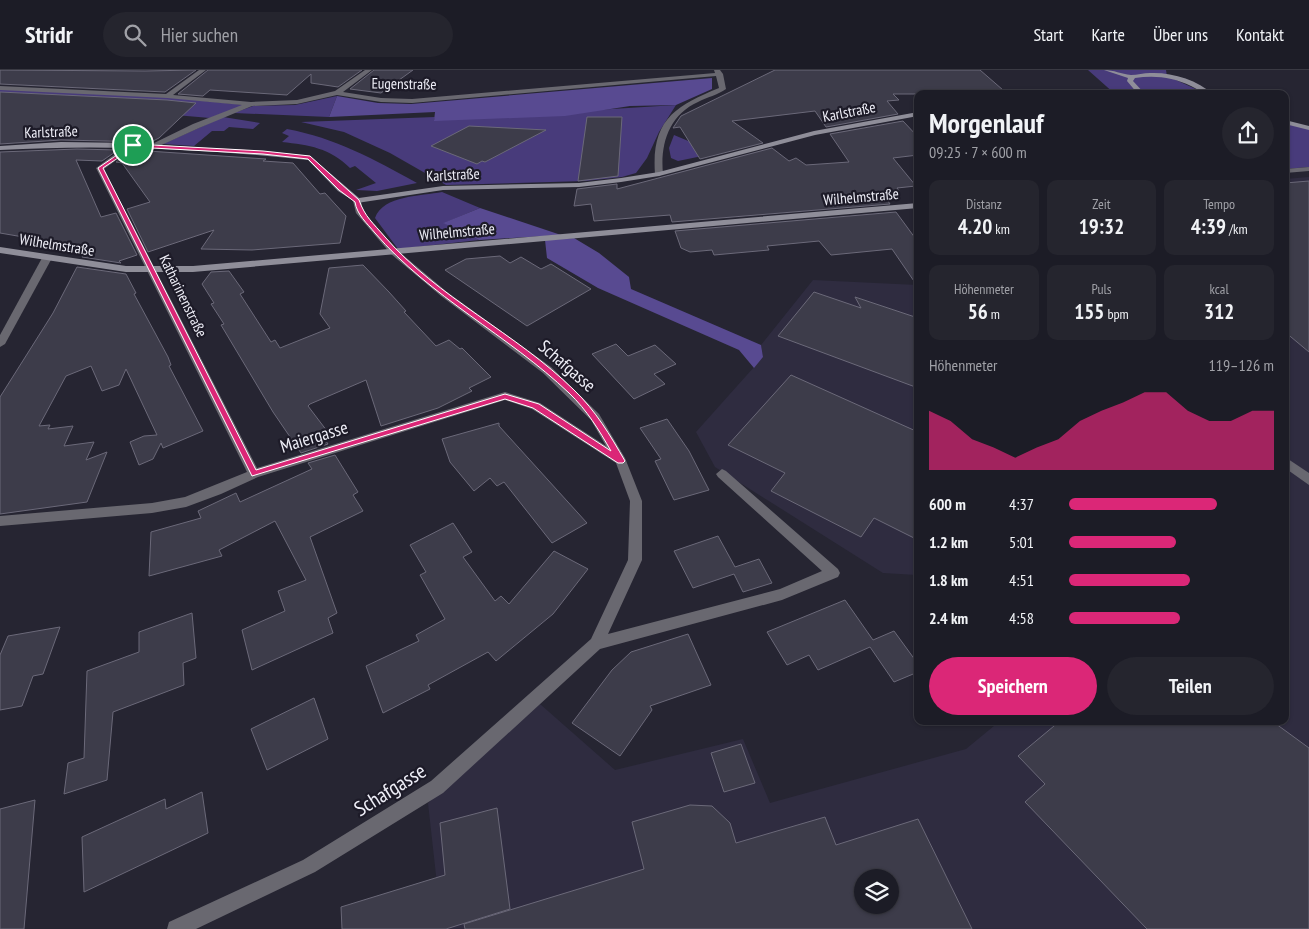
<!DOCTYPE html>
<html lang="de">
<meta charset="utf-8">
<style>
:root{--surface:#1c1c26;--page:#25252e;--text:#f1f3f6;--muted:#a0a1a7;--line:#3a3a43;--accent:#db2777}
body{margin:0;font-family:"PT Sans Narrow",sans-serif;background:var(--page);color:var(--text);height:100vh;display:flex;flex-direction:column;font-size:19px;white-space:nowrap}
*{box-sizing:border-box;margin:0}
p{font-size:16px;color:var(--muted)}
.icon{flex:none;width:28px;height:28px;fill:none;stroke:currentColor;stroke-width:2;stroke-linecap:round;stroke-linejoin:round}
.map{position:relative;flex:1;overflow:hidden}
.details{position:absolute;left:914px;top:20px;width:375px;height:635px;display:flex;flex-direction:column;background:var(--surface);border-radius:10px;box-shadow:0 1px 4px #0004,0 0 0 1px var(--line)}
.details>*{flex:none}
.buttons{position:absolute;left:854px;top:799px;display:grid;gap:10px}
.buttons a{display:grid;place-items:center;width:45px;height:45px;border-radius:50%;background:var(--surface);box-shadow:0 1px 4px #0004,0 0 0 1px var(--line);font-size:25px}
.pin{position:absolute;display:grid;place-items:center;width:42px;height:42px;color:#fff;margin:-21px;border:2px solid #fff;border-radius:50%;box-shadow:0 1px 5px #0007}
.round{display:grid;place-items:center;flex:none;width:52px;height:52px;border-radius:26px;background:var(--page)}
.overview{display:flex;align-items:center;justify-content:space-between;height:85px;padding:0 15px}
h1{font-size:28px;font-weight:700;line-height:38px}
.stats{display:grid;grid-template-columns:repeat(3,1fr);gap:8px;height:85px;padding:5px 15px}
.stats div{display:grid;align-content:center;border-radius:10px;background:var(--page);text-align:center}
.stats b{font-size:21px;font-weight:700}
.stats small{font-size:14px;font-weight:400}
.stats p{font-size:14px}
.chart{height:140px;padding:10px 15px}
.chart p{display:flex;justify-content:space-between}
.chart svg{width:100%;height:90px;margin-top:5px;fill:var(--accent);opacity:.7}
.cta{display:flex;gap:10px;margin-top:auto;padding:10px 15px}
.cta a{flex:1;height:58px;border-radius:30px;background:var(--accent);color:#fff;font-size:20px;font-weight:700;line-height:58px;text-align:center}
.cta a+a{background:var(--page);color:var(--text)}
ul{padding:0 15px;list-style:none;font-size:16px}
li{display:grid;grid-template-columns:80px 60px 1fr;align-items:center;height:38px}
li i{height:12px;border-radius:6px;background:var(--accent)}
header{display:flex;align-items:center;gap:30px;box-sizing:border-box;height:70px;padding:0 25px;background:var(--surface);border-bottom:1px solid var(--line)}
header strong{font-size:24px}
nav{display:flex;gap:28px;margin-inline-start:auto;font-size:18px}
.search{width:350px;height:45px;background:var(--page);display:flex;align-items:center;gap:12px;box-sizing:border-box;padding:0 18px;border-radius:28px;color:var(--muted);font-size:19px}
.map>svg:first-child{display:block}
.built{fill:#2f2c40;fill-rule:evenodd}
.green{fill:#483b7b}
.forest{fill:#584a91}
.building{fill:#3d3c4a;stroke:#6b6979;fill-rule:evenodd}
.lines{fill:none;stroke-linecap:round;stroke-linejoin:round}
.street{fill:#696870;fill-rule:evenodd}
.secondary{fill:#8f8e99;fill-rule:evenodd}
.route{fill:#db2777;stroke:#fff;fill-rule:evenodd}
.labels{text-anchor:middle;stroke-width:4.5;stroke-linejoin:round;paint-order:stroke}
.far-street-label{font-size:15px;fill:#eeeef7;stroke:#1d1b28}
.street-label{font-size:18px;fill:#eeeef7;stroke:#1d1b28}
.near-street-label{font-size:21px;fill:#eeeef7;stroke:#1d1b28}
</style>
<header>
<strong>Stridr</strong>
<div class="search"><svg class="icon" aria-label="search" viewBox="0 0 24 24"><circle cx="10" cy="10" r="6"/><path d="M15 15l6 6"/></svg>Hier suchen</div>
<nav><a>Start</a><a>Karte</a><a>Über uns</a><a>Kontakt</a></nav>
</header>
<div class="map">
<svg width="1309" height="859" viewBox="0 0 1309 859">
<rect width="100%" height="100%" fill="#262532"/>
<g class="built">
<path d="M1309 107V859H442L428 733 540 634 615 700 743 669 770 733 966 679 1000 651H1285V109ZM862 808H890V835H862Z"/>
<polygon points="813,210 917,215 917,505 883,503 715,397 696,362 763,287 761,275"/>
</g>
<g class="green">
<polygon points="1088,0 1166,0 1167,6 1207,24 1115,24"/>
<polygon points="0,19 166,27 245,35 210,48 0,30"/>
<polygon points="337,26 329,47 234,43 253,36 295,35"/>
<polygon points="676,35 659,62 647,88 636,103 622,107 585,111 446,115 390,83 344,62 301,52 435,47 434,50"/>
<polygon points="223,47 260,53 253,59 229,57 224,61 212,61 194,76 163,74"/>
<polygon points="1285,53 1309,59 1309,97 1285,99"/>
<path d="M287 59C335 68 374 89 417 113L377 121 356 120 376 113 355 96 350 98C330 78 309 75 282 72L289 66 282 63Z"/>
<polygon points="674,65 717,83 678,91 671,88 669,78"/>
<path d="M442 122 480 138 444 153 479 170 398 179 375 148C383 125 422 126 442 122Z"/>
</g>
<g class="forest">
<polygon points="712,8 712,19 676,35 630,36 565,46 434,51 435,42 329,47 337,26 378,33 411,34"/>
<polygon points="480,138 561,165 479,170 443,153"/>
<polygon points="574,168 599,183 629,207 631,219 761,275 763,287 754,298 739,280 598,218 547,188 545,170"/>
</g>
<g class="building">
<polygon points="0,0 145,1 196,0 165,22 0,14"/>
<polygon points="208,0 362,0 338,17 311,13 311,4 287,25 210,20 203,26 178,24"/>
<polygon points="374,0 413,0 381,23 350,19"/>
<polygon points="775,0 980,0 1003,20 948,24 893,24 899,30 887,31 898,44 826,57 815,41 732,51 763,73 700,89 680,57 673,58 681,46"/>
<polygon points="0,22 167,30 196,33 159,68 151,72 61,70 0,74"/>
<polygon points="587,47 622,47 618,106 578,111"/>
<polygon points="903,51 918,67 918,85 893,88 916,116 897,118 899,121 882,122 890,134 672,152 670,145 594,151 591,134 574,136 577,119 617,114 617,119 772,78 789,91 796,88 806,95 849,92 830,64"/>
<polygon points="469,56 546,60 485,92 482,91 477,94 431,76"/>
<polygon points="77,79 118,80 102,91 76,90 101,147 116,143 137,185 119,191 121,193 82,187 87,178 0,163 0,82"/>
<polygon points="133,80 266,89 263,91 293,93 320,124 325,123 346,146 340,173 252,180 201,179 214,160 148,182 127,139 150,132 122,93 116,92"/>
<polygon points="1309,111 1309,282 1285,262 1285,113"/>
<polygon points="896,142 918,172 918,217 892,179 831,185 819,171 767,176 769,180 714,185 712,180 690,182 681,178 675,161"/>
<polygon points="500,186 510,193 521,187 541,199 551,194 591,219 527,256 445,200 466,189"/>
<polygon points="363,195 389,222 406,241 404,242 436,276 449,270 460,279 462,278 491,307 469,318 472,321 438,338 381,356 366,310 310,334 308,336 327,361 321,364 328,374 301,383 273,342 221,255 224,254 211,234 214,233 202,214 211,202 229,201 244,222 240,224 271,272 275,270 280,278 330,258 320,244 329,198"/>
<polygon points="77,197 126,204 136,223 134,224 168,287 171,295 169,296 203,361 163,378 161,373 153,389 139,395 130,372 144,366 157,365 126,299 119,315 102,321 91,296 66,306 39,356 50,355 48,359 73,356 64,376 94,372 86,390 107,382 87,432 0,444 0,327 53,243"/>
<polygon points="814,222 861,238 855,227 918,248 918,318 778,266"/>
<polygon points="616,274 628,286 655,275 676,294 654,304 665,314 634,329 592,284"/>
<polygon points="791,305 918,362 918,470 874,448 861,467 771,421 785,403 728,375"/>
<polygon points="667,349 689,381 709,420 674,430 655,391 661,389 640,358"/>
<polygon points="499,353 499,356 587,453 552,473 504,412 497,416 490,408 474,421 450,392 442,369"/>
<polygon points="335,385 358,422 353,425 363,441 310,467 337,543 328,548 333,563 252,600 242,560 285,541 278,521 306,510 275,451 219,480 222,486 149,506 151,462 201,448 198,441 236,423 240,432 312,399 308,393"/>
<polygon points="453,453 472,482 463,487 495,531 501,526 509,534 554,481 588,499 553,544 496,591 488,582 428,615 430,619 383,643 366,596 419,571 416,565 445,549 420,505 426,502 410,475"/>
<polygon points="718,466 735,497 759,489 772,513 743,522 734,504 693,518 674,481"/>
<polygon points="845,530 873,570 894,561 918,594 918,602 894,612 870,577 818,600 809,585 787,595 767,562"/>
<polygon points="192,543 196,588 183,593 184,615 113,642 107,710 64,724 68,693 84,688 87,601 139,582 139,562"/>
<polygon points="60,557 43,604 33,606 22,636 0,640 0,585 8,566"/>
<polygon points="688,564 711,615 650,636 652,640 620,686 572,653 612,600 631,582"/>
<polygon points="314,628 328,669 267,700 251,659"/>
<polygon points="1060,651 1272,651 1309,678 1309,859 1147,859 1025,732 1045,714 1018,686"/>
<polygon points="741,674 755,713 724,722 711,683"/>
<polygon points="202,722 208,763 84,822 82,767 165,729 166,739"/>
<polygon points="35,730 24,859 0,859 0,739"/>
<path d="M690 735 712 736 730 753 736 773 825 747 836 775 918 749 972 859H465L464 854 644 799 632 752ZM862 808H890V835H862Z"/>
<polygon points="497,738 510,839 446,859 342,859 341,837 445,805 440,753"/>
</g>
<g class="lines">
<g class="street">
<path d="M199 0H206L173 25 251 32 297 30 335 21 365 0H372L343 22 381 28 412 29 715 3 714 0H720L723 4 726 19C718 25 707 27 698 32 669 45 660 74 663 104L659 106 655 104C651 50 675 36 719 18L716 6 412 33 381 32 337 25 297 34 252 36 199 58 155 78H152V74L193 54 242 35 167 28 0 20V16L166 24Z"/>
<polygon points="130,73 137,75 104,99 257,398 505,322 540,333 606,376 591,350 543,303 441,226 391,184 356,143 353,131 357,129 361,131 363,141 397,180 447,222 551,297 599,344 625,388 642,431 642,490 608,564 780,519 822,501 718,407 716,404 722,399 726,401 838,499 840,503 838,507 782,530 600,579 443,723 315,802 196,859 167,859 169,852 303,790 431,711 591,569 628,490 630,431 616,393 532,339 505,330 258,407 221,424 186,437 152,443 0,456 0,446 152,433 185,427 247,402 96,98"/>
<polygon points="1309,97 1309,101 1285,103 1285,99"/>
<polygon points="47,185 52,188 5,274 0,277 0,265 42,188"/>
<polygon points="1285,387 1309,403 1309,415 1285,398"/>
</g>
<g class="secondary">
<path d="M1104 0C1114 0 1121 4 1131 5 1137 5 1144 3 1150 3 1172 2 1197 10 1213 24 1204 24 1199 20 1191 16 1173 7 1154 5 1135 8L1133 11 1145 24H1138L1127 11 1128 8Z"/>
<path d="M918 42V46L815 65 659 106 621 112 579 117 443 120 357 133 338 121 308 90C205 79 103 74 0 80V76L61 72 133 73 310 86 359 128 443 116 579 113 621 108 659 102 814 61Z"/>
<polygon points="1285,50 1309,56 1309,60 1285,54"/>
<polygon points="918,133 918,138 193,202 126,202 0,183 0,177 126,196 193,196"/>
</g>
</g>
<path class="route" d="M133 74 263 81 310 86 359 130C365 147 373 153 385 167 438 228 516 263 574 320 596 341 610 365 625 391L623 393H618L533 338 505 329 252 406 98 98ZM134 77 263 84 308 89 339 120 355 132C357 145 367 153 375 163 430 227 508 265 569 323 587 340 599 360 611 381L539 334 505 324 256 400 103 98Z"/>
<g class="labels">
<g class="far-street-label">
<text transform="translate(404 14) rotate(1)" y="5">Eugenstraße</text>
<text transform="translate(849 42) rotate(-11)" y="5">Karlstraße</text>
<text transform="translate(51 62) rotate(-2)" y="5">Karlstraße</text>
<text transform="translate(453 105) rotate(-3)" y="5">Karlstraße</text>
<text transform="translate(861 127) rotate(-5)" y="5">Wilhelmstraße</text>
<text transform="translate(457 162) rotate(-5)" y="5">Wilhelmstraße</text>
<text transform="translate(57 175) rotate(9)" y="5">Wilhelmstraße</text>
<text transform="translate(183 226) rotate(64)" y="5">Katharinenstraße</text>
</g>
<g class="street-label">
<text transform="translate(567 296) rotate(41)" y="6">Schafgasse</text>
<text transform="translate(314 367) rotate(-17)" y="6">Maiergasse</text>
</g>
<g class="near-street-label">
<text transform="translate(390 720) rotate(-32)" y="7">Schafgasse</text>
</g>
</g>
</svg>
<div class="buttons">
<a><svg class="icon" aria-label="layers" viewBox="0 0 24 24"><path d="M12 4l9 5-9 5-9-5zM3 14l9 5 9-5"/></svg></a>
</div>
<div class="pin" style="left:133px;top:75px;background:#1e9e55"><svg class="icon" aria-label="arrive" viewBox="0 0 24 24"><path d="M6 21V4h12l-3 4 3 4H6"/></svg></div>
<section class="details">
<div class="overview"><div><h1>Morgenlauf</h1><p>09:25 · 7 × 600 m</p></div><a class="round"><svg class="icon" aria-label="share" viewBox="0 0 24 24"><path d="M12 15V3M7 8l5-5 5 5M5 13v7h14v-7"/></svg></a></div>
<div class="stats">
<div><p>Distanz</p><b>4.20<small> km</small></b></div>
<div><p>Zeit</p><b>19:32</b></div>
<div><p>Tempo</p><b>4:39<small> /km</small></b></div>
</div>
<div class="stats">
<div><p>Höhenmeter</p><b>56<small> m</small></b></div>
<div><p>Puls</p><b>155<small> bpm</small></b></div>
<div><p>kcal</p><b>312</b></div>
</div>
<div class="chart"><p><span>Höhenmeter</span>119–126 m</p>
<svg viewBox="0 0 160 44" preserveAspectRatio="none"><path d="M0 44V15L10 20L20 29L30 33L40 38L50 33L60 29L70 20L80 15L90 11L100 6L110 6L120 15L130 20L140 20L150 15L160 15V44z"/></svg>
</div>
<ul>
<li><b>600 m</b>4:37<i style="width:72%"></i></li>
<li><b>1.2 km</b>5:01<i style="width:52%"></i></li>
<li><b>1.8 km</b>4:51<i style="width:59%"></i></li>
<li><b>2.4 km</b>4:58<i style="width:54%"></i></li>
</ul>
<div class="cta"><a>Speichern</a><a>Teilen</a></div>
</section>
</div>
